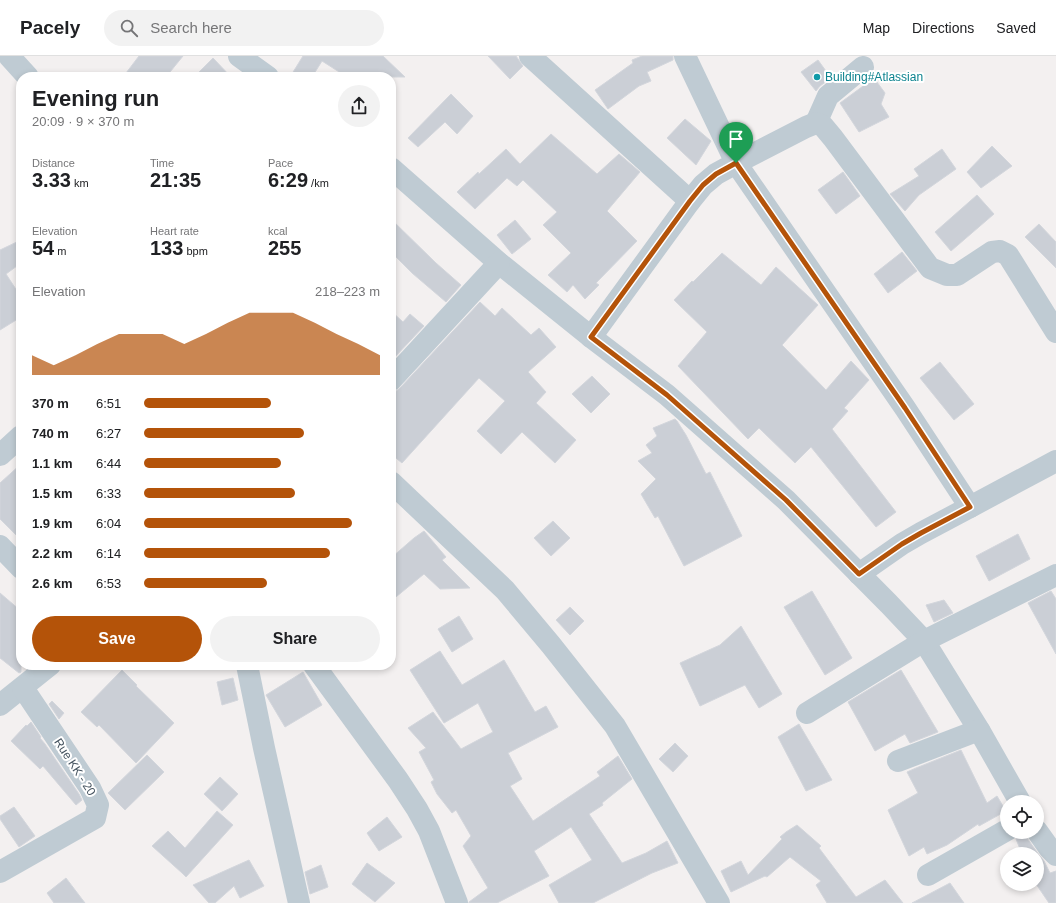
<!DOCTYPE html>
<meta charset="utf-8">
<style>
:root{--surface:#fff;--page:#f2f2f2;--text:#202124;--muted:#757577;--line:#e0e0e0;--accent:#b45309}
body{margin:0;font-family:Arial,sans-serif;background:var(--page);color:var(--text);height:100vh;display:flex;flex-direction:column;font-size:15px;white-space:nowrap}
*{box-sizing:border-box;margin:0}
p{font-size:13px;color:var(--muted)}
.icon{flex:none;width:22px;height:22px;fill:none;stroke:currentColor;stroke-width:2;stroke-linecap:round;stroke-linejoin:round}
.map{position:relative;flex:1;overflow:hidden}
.side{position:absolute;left:16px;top:16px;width:380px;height:598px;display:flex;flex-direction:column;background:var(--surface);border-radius:16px;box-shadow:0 2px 6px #0003}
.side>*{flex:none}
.tools{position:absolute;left:1000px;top:739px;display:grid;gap:8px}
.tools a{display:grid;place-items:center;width:44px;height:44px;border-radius:50%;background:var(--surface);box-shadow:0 2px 6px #0003;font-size:20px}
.pin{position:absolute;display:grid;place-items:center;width:34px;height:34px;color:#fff;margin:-41px -17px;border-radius:50% 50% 50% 0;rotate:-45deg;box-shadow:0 0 4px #0007}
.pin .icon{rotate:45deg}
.round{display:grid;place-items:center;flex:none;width:42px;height:42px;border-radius:21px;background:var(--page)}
.head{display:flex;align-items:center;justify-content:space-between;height:68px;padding:0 16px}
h1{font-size:22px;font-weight:700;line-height:30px}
.figures{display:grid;grid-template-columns:repeat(3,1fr);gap:6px;height:68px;padding:4px 16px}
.figures div{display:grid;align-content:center}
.figures b{font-size:20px;font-weight:700}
.figures small{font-size:11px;font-weight:400}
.figures p{font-size:11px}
.chart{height:112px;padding:8px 16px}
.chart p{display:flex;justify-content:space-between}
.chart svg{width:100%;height:72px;margin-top:4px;fill:var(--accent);opacity:.7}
.action{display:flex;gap:8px;margin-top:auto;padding:8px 16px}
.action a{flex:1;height:46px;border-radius:24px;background:var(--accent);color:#fff;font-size:16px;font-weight:700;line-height:46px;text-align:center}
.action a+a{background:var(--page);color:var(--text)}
ul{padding:0 16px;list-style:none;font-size:13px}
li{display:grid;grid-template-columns:64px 48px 1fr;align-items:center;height:30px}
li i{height:10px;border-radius:5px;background:var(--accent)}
header{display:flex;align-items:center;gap:24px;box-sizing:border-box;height:56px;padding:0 20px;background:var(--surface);border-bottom:1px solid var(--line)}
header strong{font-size:19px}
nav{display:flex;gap:22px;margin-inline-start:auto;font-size:14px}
.search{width:280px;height:36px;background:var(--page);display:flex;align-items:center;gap:10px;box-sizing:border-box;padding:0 14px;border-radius:22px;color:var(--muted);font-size:15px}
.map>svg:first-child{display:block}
.building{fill:#cbcfd6;stroke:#d3d6dc}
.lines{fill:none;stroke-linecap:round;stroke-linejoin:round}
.minor{stroke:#bfcbd3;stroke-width:22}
.route-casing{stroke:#fff;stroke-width:8}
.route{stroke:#b45309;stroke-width:5}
.culture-dot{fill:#0f9aa8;stroke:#fff;stroke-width:1.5}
.labels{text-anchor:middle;stroke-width:4;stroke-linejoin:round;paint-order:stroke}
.culture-label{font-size:12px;fill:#0d838f;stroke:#fff;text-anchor:start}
.street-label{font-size:12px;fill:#465460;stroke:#fff}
</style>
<header>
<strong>Pacely</strong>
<div class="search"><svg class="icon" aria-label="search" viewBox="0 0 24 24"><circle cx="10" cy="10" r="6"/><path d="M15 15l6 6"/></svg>Search here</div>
<nav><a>Map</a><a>Directions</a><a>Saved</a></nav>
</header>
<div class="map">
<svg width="1056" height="847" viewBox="0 0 1056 847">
<rect width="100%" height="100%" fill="#f3f0f0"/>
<g class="building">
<polygon points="139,0 183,0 166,21 123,21"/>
<polygon points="303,0 383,0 405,21 347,21 322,5 312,21 290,21"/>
<polygon points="488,0 516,0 523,10 510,23"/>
<polygon points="642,0 673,0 673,4 647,16 651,25 639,30 608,53 595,34 633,7 632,4"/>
<polygon points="213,2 231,21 194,21"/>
<polygon points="818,4 831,22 820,30 816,35 801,16"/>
<polygon points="874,22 885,37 881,48 889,61 859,76 840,47"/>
<polygon points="451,38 473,60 457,78 445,66 418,91 408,82"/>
<polygon points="685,63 711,85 696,109 667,82"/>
<polygon points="551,78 597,118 619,98 640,116 607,155 637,185 596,227 599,229 585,243 573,229 567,236 548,219 571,197 543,169 557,156 523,124 517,130 507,122 475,153 457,136 478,116 479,118 506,93 520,108"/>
<polygon points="992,90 1012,110 981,132 967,116"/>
<polygon points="942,93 956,113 919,139 905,155 890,138 919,120 914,113"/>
<polygon points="843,116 860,140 836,158 818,134"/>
<polygon points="977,139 994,158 951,195 935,176"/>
<polygon points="391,163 436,207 461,229 446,246 412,217 391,196"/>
<polygon points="515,164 531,183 512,198 497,179"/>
<polygon points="1039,168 1056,186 1056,212 1025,181"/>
<polygon points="21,184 21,207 6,218 21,241 21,261 0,274 0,194"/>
<polygon points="902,196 917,215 888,237 874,218"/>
<polygon points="722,197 761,229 776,211 818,249 782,289 826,334 851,305 869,324 844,352 848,355 832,373 896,456 876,471 811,391 795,407 759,372 748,383 678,310 707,276 674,244 692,225 693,226"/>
<polygon points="480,246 495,260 502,252 531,279 539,272 556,291 528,316 546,336 536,347 576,384 555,407 522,376 501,398 477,375 505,345 479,322 402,407 391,398 391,336 395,336 400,332"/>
<polygon points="391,255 403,266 410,258 424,270 394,302 391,299"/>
<polygon points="940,306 974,348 954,364 920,322"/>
<polygon points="592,320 610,338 591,357 572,338"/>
<polygon points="675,363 677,365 686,379 706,418 710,416 742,480 684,510 658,460 655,462 641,438 656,423 638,405 652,397 646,389 657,380 653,372"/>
<polygon points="21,408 21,484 0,463 0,427"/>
<polygon points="553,465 570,482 551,500 534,482"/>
<polygon points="424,475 446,501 442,504 470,532 440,533 424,518 391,545 391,502 414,482"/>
<polygon points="1018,478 1030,503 989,525 976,500"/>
<polygon points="812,535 852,602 825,619 784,551"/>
<polygon points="1051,535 1056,543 1056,598 1028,547"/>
<polygon points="0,537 21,555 21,616 19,617 0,602"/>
<polygon points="944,544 953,557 934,566 926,549"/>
<polygon points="570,551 584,565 570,579 556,564"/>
<polygon points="459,560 473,583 452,596 438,573"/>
<polygon points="741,570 782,638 759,652 745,629 700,650 680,607 720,589"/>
<polygon points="440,595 462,629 504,604 535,656 546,650 558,671 508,697 522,723 510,730 533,765 600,720 597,716 618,700 632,723 602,747 603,749 589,758 622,807 646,797 667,785 678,807 652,817 593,847 559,847 549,829 592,804 571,771 534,795 549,820 497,847 469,847 469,846 488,832 463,790 471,780 456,754 452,757 437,738 431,726 434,724 419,696 426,692 408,672 433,656 461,693 493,676 478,647 444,667 410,614"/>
<polygon points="122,614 137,629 136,630 174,667 136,707 99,669 97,671 81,656"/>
<polygon points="901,614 938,676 910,687 905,678 875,695 848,646"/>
<polygon points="303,616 322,649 285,671 266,639"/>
<polygon points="233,622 238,644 222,649 217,626"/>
<polygon points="52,645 64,657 59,663 49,648"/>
<polygon points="31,666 41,681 40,682 45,688 79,738 82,744 76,749 43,710 40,713 11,685 26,669 27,670"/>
<polygon points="799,668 832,724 806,735 778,681"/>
<polygon points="675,687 688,700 673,716 659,703"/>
<polygon points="961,694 987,747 997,740 1006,755 979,770 978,768 947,789 927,798 924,791 909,800 888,754 918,737 907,716 916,712"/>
<polygon points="147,699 164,716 125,754 108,737"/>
<polygon points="220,721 238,738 222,755 204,738"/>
<polygon points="14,751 35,780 19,791 0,763 0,760"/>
<polygon points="217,755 233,769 186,821 182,817 152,790 168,775 185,792"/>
<polygon points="387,761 402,781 379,795 367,777"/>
<polygon points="797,769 821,790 819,792 856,841 885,824 903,847 827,847 816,829 821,825 790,801 767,821 765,820 731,836 721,815 741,805 748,819 782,783 780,781 786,776"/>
<polygon points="1019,776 1025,776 1027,782 1039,799 1044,805 1050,817 1056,815 1056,847 1049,847 1036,828 1037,828 1037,798 1022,798 1016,783 1018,780"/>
<polygon points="249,804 264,830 240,842 234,830 215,847 209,847 193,829"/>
<polygon points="367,807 395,827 375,846 352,828"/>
<polygon points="321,809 328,831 310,838 305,816"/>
<polygon points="66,822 85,847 54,847 47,837"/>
<polygon points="950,827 964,847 912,847"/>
</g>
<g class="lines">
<g class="minor">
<polyline points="9,0 28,21"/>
<polyline points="239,0 268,21"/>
<polyline points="530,0 690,145"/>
<polyline points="816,67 828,40 863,11"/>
<polyline points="391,112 499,207 591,281 667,339 786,444 889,548 924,585 979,674 1020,746"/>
<polyline points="591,281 690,145 703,129 716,118 736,107 685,0"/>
<polyline points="391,324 499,207"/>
<polyline points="0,399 21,380"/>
<polyline points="391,426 505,534 551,589 615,670 719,847"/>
<polyline points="970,451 1056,405"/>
<polyline points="0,490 21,512"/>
<polyline points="859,518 902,488 921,477 970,451 905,352 736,107 806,71 816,67 823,70 833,82 930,212 947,219 957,219 992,196 1000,195 1008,199 1056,276"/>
<polyline points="247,609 264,692 299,847"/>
<polyline points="314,609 398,724 417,753 429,775 457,847"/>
<polyline points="0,649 50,609"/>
<polyline points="807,657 924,585 1056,519"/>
<polyline points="898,705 979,674"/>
<polyline points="1037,775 1049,792 1056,799"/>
<polyline points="0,816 95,762 98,749 90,732 23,632"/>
<polyline points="928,819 1007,774"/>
</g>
</g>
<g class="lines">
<defs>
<polygon id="route" points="736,107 905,352 970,451 921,477 902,488 859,518 786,444 667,339 591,281 690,145 703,129 716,118"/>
</defs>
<use href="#route" class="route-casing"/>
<use href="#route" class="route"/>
</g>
<circle class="culture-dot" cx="817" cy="21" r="4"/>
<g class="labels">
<g class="culture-label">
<text x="825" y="25">Building#Atlassian</text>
</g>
<g class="street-label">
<text transform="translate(75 711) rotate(57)" y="4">Rue KK - 20</text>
</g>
</g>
</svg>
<div class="tools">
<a><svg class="icon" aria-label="locate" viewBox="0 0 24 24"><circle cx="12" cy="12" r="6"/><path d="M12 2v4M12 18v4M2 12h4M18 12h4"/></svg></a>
<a><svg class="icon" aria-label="layers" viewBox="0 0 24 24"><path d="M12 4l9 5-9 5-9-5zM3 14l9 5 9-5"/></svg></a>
</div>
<div class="pin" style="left:736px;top:107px;background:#1e9e55"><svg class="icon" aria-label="arrive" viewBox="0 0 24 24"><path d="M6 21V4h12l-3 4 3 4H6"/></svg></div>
<section class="side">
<div class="head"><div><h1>Evening run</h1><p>20:09 · 9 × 370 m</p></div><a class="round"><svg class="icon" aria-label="share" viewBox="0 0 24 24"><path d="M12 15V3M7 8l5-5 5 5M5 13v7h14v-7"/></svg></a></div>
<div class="figures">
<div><p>Distance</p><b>3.33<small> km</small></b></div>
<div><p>Time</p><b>21:35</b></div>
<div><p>Pace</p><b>6:29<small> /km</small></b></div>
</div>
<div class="figures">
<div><p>Elevation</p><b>54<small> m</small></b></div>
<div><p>Heart rate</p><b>133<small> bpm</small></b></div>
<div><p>kcal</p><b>255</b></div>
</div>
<div class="chart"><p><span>Elevation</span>218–223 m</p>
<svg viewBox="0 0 160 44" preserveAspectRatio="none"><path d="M0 44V32L10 38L20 32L30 25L40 19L50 19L60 19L70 25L80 19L90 12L100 6L110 6L120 6L130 12L140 19L150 25L160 32V44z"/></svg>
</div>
<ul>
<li><b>370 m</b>6:51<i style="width:54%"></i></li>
<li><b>740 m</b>6:27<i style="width:68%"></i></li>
<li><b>1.1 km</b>6:44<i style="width:58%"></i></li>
<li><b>1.5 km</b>6:33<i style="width:64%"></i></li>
<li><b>1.9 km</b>6:04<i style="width:88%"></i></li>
<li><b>2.2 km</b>6:14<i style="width:79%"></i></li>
<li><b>2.6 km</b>6:53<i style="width:52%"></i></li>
</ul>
<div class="action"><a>Save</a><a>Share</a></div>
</section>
</div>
